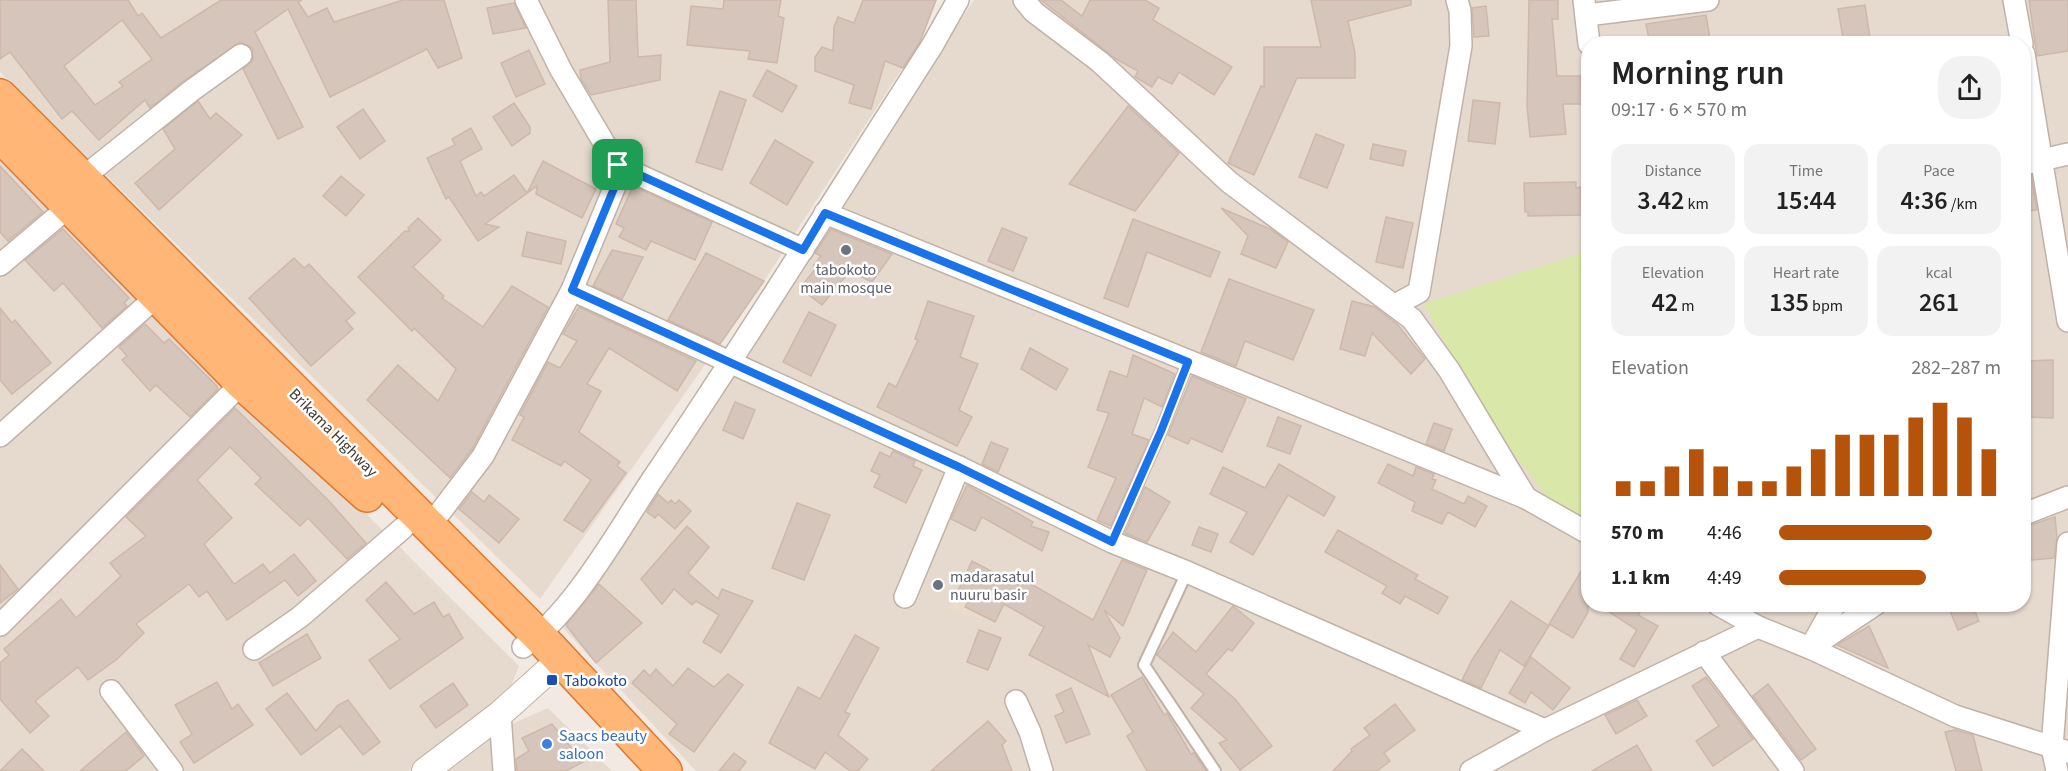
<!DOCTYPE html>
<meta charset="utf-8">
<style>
:root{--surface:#fff;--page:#f2f2f2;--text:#222;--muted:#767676;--accent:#b45309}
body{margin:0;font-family:"Source Sans 3",sans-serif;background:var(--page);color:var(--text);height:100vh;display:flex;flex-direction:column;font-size:22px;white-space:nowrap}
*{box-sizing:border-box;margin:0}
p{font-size:20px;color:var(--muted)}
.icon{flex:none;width:33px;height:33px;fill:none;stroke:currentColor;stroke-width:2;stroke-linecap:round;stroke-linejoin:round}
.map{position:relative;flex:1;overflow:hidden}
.side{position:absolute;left:1581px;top:36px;width:450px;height:576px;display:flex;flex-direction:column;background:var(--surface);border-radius:24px;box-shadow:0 2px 4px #0004}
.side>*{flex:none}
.pin{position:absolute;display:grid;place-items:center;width:51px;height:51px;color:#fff;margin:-26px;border-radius:12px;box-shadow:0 3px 9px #0006}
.round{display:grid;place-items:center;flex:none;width:63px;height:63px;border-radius:24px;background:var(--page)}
.overview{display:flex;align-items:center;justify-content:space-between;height:102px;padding:0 30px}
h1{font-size:33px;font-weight:600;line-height:45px}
.figures{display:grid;grid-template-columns:repeat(3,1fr);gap:9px;height:102px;padding:6px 30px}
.figures div{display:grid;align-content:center;border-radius:15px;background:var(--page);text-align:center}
.figures b{font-size:26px;font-weight:600}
.figures small{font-size:16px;font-weight:400}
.figures p{font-size:16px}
.chart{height:168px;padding:12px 30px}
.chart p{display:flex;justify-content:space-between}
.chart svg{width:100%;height:108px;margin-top:6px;stroke:var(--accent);stroke-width:6}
ul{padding:0 30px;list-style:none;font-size:20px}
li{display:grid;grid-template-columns:96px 72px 1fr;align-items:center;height:45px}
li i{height:15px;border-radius:8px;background:var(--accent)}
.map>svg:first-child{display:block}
.residential{fill:#e6dacf;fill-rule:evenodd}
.education{fill:#ebdbcb}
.green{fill:#d9e8a8}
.building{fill:#d6c5ba;stroke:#ceb8aa;stroke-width:1.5;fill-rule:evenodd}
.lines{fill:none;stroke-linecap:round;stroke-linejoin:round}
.service-casing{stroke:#c0b2a7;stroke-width:14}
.minor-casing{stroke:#c0b2a7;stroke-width:24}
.tertiary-casing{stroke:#c0b2a7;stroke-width:28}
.trunk-casing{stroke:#e1772c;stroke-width:36}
.service{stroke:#fff;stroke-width:10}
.minor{stroke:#fff;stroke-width:21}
.tertiary{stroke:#fff;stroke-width:26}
.trunk{stroke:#ffb676;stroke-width:33}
.route-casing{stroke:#fff;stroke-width:12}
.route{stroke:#1a73e8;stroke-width:8}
.worship-dot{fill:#6b7280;stroke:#fff;stroke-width:2}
.transit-dot{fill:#1a4fb4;stroke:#fff;stroke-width:2}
.shop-dot{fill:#3f7fe0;stroke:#fff;stroke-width:2}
.labels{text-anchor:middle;stroke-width:5;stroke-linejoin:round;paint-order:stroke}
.worship-label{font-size:16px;fill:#5b616d;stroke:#fff}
.street-label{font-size:16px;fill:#433932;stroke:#fff}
.transit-label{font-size:16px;fill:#164399;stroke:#fff;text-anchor:start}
.shop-label{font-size:16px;fill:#366cbe;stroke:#fff;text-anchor:start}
</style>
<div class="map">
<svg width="2068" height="771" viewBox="0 0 2068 771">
<rect width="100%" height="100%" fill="#f1e9e2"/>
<g class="residential">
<polygon points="0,0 937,0 920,41 764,281 540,599 0,72"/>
<path d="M974 0H2068V771H696L553 617 619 536ZM1588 44H2024V604H1588Z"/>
<polygon points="0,149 519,666 508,694 409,771 0,771"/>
<polygon points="548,708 612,771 509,771 505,727"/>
<polygon points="496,734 498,771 432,771"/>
</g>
<polygon class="education" points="965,577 997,593 994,622 948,609"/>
<polygon class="green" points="1588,251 1588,523 1553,504 1504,441 1462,374 1424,304"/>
<g class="building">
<path d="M0 0H128L138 16 142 13 161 38 221 0H302L298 2 308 17 327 8 334 22 403 0H444L462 58 438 68 427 49 330 97 288 9 255 32 303 127 278 139 243 69 253 60 252 48 240 42 185 80 150 108 145 100 99 140 72 111 62 119 10 52 0 59ZM122 20 152 59 119 82 123 86 95 105 64 66Z"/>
<polygon points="608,0 636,0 638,57 661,55 660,80 591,95 581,79 580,70 610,62"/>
<polygon points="724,0 781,0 778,16 784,18 777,63 748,59 750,51 687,45 691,6 723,9"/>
<polygon points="863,0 936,0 920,42 903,68 885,61 871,109 849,103 854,85 815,71 815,57 822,47 833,51 834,27 838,17 854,23"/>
<polygon points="1041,0 1061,0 1082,16 1090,0 1145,0 1159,8 1153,20 1232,67 1214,95 1179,72 1172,84 1158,77 1152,87 1135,77 1138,71 1116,59"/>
<polygon points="1311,0 1411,0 1411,5 1348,21 1355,53 1355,78 1297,78 1254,175 1228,163 1261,86 1264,87 1264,47 1321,47"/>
<polygon points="1529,0 1558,0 1558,19 1552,19 1557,76 1581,76 1582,104 1563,104 1566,134 1530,137 1527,106"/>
<polygon points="2029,0 2068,0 2068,51 2037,56"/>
<polygon points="514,3 526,28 493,34 487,8"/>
<polygon points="1865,5 1871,44 1844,44 1838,9"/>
<polygon points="1486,6 1489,36 1474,37 1472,8"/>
<polygon points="1706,15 1711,44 1650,44 1646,24"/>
<polygon points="529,50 545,84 516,97 501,63"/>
<polygon points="767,70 797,86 782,112 753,96"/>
<polygon points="720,91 746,100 722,170 696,162"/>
<polygon points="1473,100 1500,103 1495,144 1468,141"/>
<polygon points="198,101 210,119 216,113 242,135 159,210 135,183 175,149 163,129"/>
<polygon points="514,103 530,127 530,133 512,146 493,117"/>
<polygon points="1128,106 1179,153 1135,211 1069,184"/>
<polygon points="363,109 385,141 360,159 337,127"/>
<polygon points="471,128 482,149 460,161 476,196 481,192 484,196 514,175 527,193 543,161 596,189 582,218 536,194 537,186 485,224 499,227 478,241 449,197 446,199 427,158 455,145 452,139"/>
<polygon points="1316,134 1344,145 1327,188 1299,177"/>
<polygon points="775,140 813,162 787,205 750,183"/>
<polygon points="1373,144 1406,151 1403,166 1370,159"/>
<polygon points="0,166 43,212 8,241 0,232"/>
<polygon points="2031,175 2037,210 2024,211 2024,176"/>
<polygon points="341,176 364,195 346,216 323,196"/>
<polygon points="1576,182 1576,188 1581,187 1582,215 1528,216 1528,212 1525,212 1524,183"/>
<polygon points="633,186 712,222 695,260 651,241 646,250 619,237 624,228 616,224"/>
<polygon points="1221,208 1270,229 1288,242 1276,268 1241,254 1248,236"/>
<polygon points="1386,217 1413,223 1403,268 1376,262"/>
<polygon points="418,218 441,240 413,267 444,296 442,298 483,327 512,286 548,307 472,449 450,478 367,400 398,365 438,401 456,369 414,328 412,331 358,277 405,231 410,231 408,228"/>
<polygon points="1133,219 1220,252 1210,277 1147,252 1128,307 1104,298"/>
<polygon points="1002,228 1027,238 1013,271 988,261"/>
<polygon points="63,229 129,298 124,303 127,306 102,328 63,283 54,291 25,260"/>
<polygon points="831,229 892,254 872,282 850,271 822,305 800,288 816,268 813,266 821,256 815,253"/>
<polygon points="527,232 566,241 561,264 522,256"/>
<polygon points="612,250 643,257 622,299 593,286"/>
<polygon points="706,253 764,281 720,344 668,320"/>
<polygon points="294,258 304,268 309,264 355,313 346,321 353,329 311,366 249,298"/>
<polygon points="1229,279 1314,310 1293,360 1245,341 1236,366 1201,352"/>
<polygon points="928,301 974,316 960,357 978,364 959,410 972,417 957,446 877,407 889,383 896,387 918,340 915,339"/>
<polygon points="1352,301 1375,307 1397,324 1425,359 1411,374 1372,333 1365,356 1340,349"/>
<polygon points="579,307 696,361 677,391 609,348 587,384 601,391 579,432 620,462 617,466 626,473 583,532 564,520 591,480 564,461 561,466 512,440 524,417 520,415 548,362 560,368 577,341 563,334"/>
<polygon points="0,308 12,323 15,320 51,363 12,394 0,380"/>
<polygon points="809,312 836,325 811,376 783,362"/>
<polygon points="145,324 164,343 169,339 216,385 218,389 190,417 156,385 150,391 122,360 127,356 119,347"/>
<polygon points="1030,348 1068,369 1056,390 1021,369"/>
<polygon points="1133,355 1175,374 1162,407 1144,398 1132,434 1149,440 1111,526 1097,520 1116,478 1088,467 1109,413 1097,410 1110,371 1127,377"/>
<polygon points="2053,360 2053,418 2026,417 2027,382 2024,382 2024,361"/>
<polygon points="1192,376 1246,399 1222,452 1191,438 1188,444 1168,435"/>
<polygon points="735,402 755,410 743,439 723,430"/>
<polygon points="235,408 329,501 366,543 347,559 308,518 300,526 255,484 261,478 230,447 197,480 232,518 204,544 234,584 263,564 270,573 294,554 316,581 298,596 285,580 227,620 207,591 199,597 189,584 136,624 144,633 116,660 88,680 78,667 35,701 49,716 30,733 0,699 0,663 9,655 4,649 61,599 76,618 121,576 110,563 146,536 126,517"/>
<polygon points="1278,417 1301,426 1290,454 1267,446"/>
<polygon points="1434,423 1452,429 1444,451 1426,444"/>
<polygon points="991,442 1008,449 998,472 982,464"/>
<polygon points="893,451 915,461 913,466 922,470 906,503 874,487 880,475 871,471 880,452 890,457"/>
<polygon points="1279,464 1335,497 1324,516 1288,495 1253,555 1230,542 1247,512 1210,494 1223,467 1265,488"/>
<polygon points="1388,464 1413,476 1416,467 1434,474 1432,479 1436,480 1432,489 1464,504 1468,496 1487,506 1475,527 1448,512 1442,524 1412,511 1415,502 1378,483"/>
<polygon points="967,485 1033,522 1031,526 1049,532 1042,551 982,517 975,531 951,519"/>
<polygon points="1145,487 1170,502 1147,542 1125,533"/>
<polygon points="472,492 484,502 489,495 519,519 499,543 459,509"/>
<polygon points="658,494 668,503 671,500 675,504 679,500 691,511 675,529 658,514 655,518 647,512"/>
<polygon points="797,503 830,515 804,580 772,568"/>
<polygon points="2055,517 2057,538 2054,558 2031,560 2027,526"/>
<polygon points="687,526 709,547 688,573 718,599 722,589 753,601 721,653 703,642 719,615 696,601 692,605 674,589 662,604 641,579"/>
<polygon points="1199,527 1218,534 1211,552 1192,545"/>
<polygon points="1338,530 1418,575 1415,579 1448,597 1438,614 1405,596 1400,604 1382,593 1387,586 1325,552"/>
<polygon points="1122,560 1147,570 1123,626 1104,610 1120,638 1110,657 1088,645 1109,697 1029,655 1044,627 1004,604 995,622 965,607 971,595 959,589 972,561 1018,585 1021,578 1093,620"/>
<polygon points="1588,560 1588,612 1573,638 1549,624"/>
<polygon points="0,565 18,589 0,603"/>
<polygon points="386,582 414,614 434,602 443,617 449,614 463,638 390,689 369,660 400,639 366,600"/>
<polygon points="599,584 642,623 596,663 566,625"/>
<polygon points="1511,601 1549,626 1524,666 1500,650 1481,688 1462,680 1472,660"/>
<polygon points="1597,604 1645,604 1638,615 1658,626 1634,667 1620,659 1637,630"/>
<polygon points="1947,604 1972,604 1979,621 1958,630"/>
<polygon points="1233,606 1254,623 1232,651 1228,649 1206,674 1235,699 1272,746 1240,770 1219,743 1227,740 1191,708 1204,694 1157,655 1173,632 1196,652"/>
<polygon points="1869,626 1888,668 1837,645"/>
<polygon points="979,630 1001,638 988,670 967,662"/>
<polygon points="307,634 321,658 273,686 259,663"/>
<polygon points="855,635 879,648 845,712 850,714 838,735 868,759 858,771 850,771 825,752 815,769 769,743 798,687 820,699"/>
<polygon points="1531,657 1570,688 1553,710 1531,692 1525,703 1509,693"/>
<polygon points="688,668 714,687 728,674 743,685 694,752 669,734 677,724 632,683 644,670 650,676 656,669 673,686"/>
<polygon points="1142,677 1164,715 1167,713 1191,754 1194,753 1206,771 1147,771 1127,736 1133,732 1111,695"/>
<polygon points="1706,677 1753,739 1713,766 1696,741 1719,726 1692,686"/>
<polygon points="217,682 232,709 238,704 253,725 194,763 180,742 192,734 175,705"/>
<polygon points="453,683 468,705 436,728 420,706"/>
<polygon points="1768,684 1816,749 1801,760 1753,696"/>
<polygon points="1071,688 1090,734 1066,743 1055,716 1064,712 1056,695"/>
<polygon points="287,693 316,731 338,705 348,700 380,742 363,755 340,726 301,755 266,709"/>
<polygon points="1637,700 1647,716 1616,734 1605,715"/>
<polygon points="1395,704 1415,730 1384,753 1390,761 1377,771 1333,771 1352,751 1351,749 1370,735 1364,728"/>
<polygon points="988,721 1006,741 1002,745 1012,771 931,771"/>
<polygon points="552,724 583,762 566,771 517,771 516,759 529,751 522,738"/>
<polygon points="1955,730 1973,735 1982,771 1956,771 1945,732"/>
<polygon points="126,732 144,756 126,771 80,771"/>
<polygon points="1637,745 1652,771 1592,771"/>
<polygon points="22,749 44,771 0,771"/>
<polygon points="734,753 746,762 739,771 719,771"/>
</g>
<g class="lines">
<defs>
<g id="service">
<polyline points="1112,542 1161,431 1188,362"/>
<polyline points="1187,572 1144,665 1215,771"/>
</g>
<g id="minor">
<polyline points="526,0 561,70 617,165 803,250"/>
<polyline points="1024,0 1034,12 1100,62 1229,182 1412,319 1449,370 1526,498"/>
<polyline points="1584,0 1589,44"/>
<polyline points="2014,0 2022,44"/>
<polyline points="1587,15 1708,0"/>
<polyline points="2024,54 2068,321"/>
<polyline points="2024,164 2068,154"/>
<polyline points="81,179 191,91 241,55"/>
<polyline points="825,213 1526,498 1588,533"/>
<polyline points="0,265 71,205"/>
<polyline points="572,290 959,467 1112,542 1187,572 1545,730"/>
<polyline points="1395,305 1419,292 1461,46 1460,11 1457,0"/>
<polyline points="0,436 156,297"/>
<polyline points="2024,514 2068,497"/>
<polyline points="429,527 483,456 572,290 615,186 617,165"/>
<polyline points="905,597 959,467"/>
<polyline points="1717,604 1758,627 1810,648 1955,716 2068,752"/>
<polyline points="0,625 242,383"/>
<polyline points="1812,645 1835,604"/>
<path d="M523 647C573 613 618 531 652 480 749 337 839 191 932 46L958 0"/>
<polyline points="1810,648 1876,604"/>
<polyline points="254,649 300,617 403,528"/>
<polyline points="1704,652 1793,771"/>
<polyline points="111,691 172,771"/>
<polyline points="1016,701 1030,732 1042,771"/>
<polyline points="500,714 504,771"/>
<polyline points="1471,771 1545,730 1758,627"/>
<polyline points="2057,771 2052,747 2068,543"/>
</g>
<polyline id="tertiary" points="425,771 500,714 560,660"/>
<g id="trunk">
<polyline points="0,96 539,636 665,771"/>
<polyline points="0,135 242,383 367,495"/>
</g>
</defs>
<use href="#service" class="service-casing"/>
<use href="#minor" class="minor-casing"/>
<use href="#tertiary" class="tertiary-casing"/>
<use href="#trunk" class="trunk-casing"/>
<use href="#service" class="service"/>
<use href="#minor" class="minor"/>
<use href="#tertiary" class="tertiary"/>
<use href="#trunk" class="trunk"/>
</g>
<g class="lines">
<defs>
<polygon id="route" points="618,165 803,250 825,213 1188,362 1161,431 1112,542 959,467 572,290 615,186"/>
</defs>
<use href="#route" class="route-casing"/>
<use href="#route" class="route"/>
</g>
<g class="worship-dot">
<circle cx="846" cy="250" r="6"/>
<circle cx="938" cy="585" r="6"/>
</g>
<rect class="transit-dot" x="546" y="674" width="12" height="12" rx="3"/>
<circle class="shop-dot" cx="547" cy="744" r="6"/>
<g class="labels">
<g class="worship-label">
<text x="846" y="275">tabokoto<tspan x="846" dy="18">main mosque</tspan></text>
<text x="950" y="582" text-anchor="start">madarasatul<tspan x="950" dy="18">nuuru basir</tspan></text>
</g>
<g class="street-label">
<text transform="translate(334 432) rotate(45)" y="6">Brikama Highway</text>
</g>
<g class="transit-label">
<text x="564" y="686">Tabokoto</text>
</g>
<g class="shop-label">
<text x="559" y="741">Saacs beauty<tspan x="559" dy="18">saloon</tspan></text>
</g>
</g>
</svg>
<div class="pin" style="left:618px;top:165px;background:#1e9e55"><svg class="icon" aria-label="arrive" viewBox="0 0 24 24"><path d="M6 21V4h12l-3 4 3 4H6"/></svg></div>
<section class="side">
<div class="overview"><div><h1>Morning run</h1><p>09:17 · 6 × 570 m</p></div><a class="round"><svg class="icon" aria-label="share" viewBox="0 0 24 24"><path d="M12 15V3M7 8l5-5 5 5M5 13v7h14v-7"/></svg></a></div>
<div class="figures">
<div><p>Distance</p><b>3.42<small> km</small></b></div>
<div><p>Time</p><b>15:44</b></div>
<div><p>Pace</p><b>4:36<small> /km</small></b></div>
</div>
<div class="figures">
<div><p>Elevation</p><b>42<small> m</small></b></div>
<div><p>Heart rate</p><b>135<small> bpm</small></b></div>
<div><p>kcal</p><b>261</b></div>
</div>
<div class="chart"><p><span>Elevation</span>282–287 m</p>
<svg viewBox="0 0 160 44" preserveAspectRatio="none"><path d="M5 44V38M15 44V38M25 44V32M35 44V25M45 44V32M55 44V38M65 44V38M75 44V32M85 44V25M95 44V19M105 44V19M115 44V19M125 44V12M135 44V6M145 44V12M155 44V25"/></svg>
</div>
<ul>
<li><b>570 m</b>4:46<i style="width:69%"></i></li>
<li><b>1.1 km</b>4:49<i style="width:66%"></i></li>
</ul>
</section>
</div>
